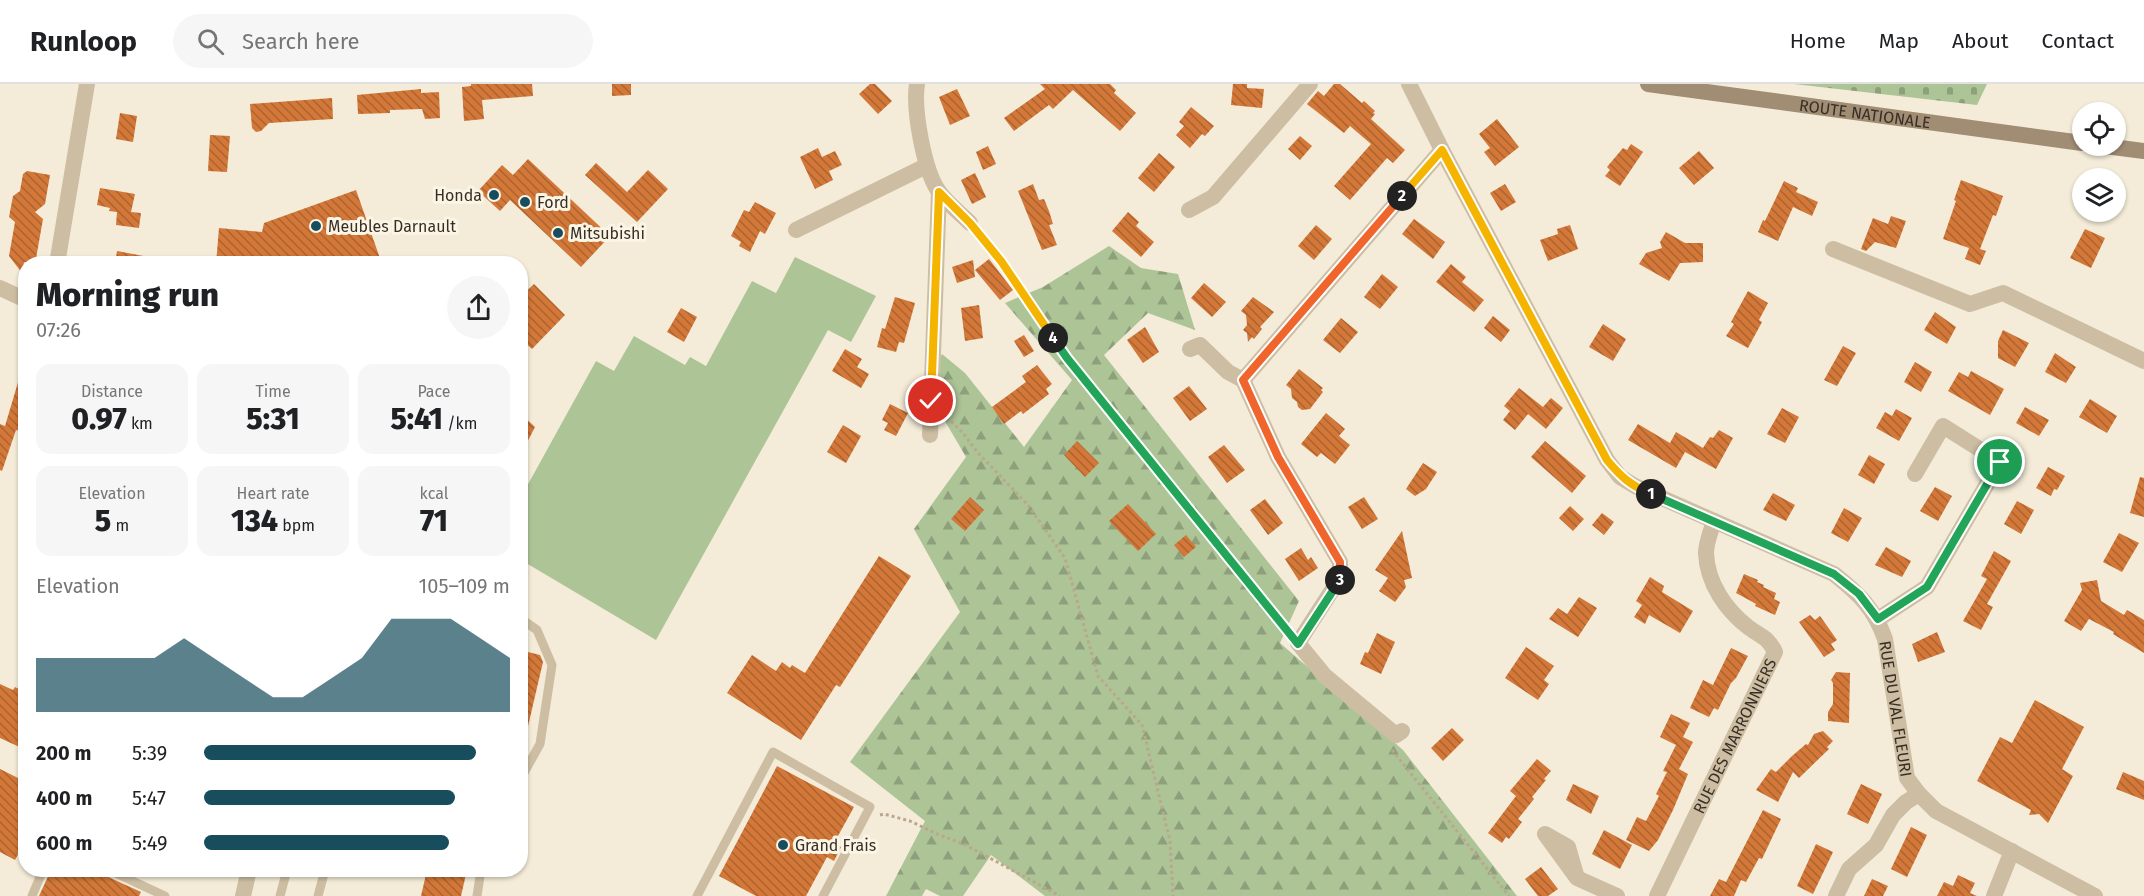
<!DOCTYPE html>
<meta charset="utf-8">
<style>
:root{--surface:#fff;--page:#f6f6f6;--text:#202124;--muted:#757577;--line:#e0e0e0;--accent:#174d5d}
body{margin:0;font-family:"Fira Sans",sans-serif;background:var(--page);color:var(--text);height:100vh;display:flex;flex-direction:column;font-size:22px;white-space:nowrap}
*{box-sizing:border-box;margin:0}
p{font-size:20px;color:var(--muted)}
.icon{flex:none;width:33px;height:33px;fill:none;stroke:currentColor;stroke-width:2;stroke-linecap:round;stroke-linejoin:round}
.map{position:relative;flex:1;overflow:hidden}
.panel{position:absolute;left:18px;top:172px;width:510px;height:621px;display:flex;flex-direction:column;background:var(--surface);border-radius:24px;box-shadow:0 2px 4px #0004}
.panel>*{flex:none}
.controls{position:absolute;left:2072px;top:18px;display:grid;gap:12px}
.controls a{display:grid;place-items:center;width:54px;height:54px;border-radius:50%;background:var(--surface);box-shadow:0 2px 4px #0004;font-size:30px}
.pin{position:absolute;display:grid;place-items:center;width:51px;height:51px;color:#fff;margin:-26px;border:3px solid #fff;border-radius:50%;box-shadow:0 2px 6px #0007}
.km{position:absolute;width:30px;height:30px;margin:-15px;border-radius:50%;background:#222;color:#fff;font-size:16px;line-height:30px;text-align:center}
.round{display:grid;place-items:center;flex:none;width:63px;height:63px;border-radius:32px;background:var(--page)}
.headline{display:flex;align-items:center;justify-content:space-between;height:102px;padding:0 18px}
h1{font-size:33px;font-weight:800;line-height:45px}
.figures{display:grid;grid-template-columns:repeat(3,1fr);gap:9px;height:102px;padding:6px 18px}
.figures div{display:grid;align-content:center;border-radius:15px;background:var(--page);text-align:center}
.figures b{font-size:30px;font-weight:800}
.figures small{font-size:16px;font-weight:400}
.figures p{font-size:16px}
.chart{height:168px;padding:12px 18px}
.chart p{display:flex;justify-content:space-between}
.chart svg{width:100%;height:108px;margin-top:6px;fill:var(--accent);opacity:.7}
ul{padding:0 18px;list-style:none;font-size:20px}
li{display:grid;grid-template-columns:96px 72px 1fr;align-items:center;height:45px}
li i{height:15px;border-radius:8px;background:var(--accent)}
header{display:flex;align-items:center;gap:36px;box-sizing:border-box;height:84px;padding:0 30px;background:var(--surface);border-bottom:2px solid var(--line)}
header strong{font-size:28px}
nav{display:flex;gap:33px;margin-inline-start:auto;font-size:21px}
.search{width:420px;height:54px;background:var(--page);display:flex;align-items:center;gap:15px;box-sizing:border-box;padding:0 21px;border-radius:33px;color:var(--muted);font-size:22px}
.map>svg:first-child{display:block}
.forest{fill:url(#forest-firs)}
.cemetery{fill:url(#cemetery-stones)}
.pitch{fill:#adc497}
.building{fill:url(#building-back-hatch)}
.lines{fill:none;stroke-linecap:round;stroke-linejoin:round}
.path{stroke:#b9a88d;stroke-width:3;stroke-dasharray:3 3;stroke-linecap:butt}
.service{stroke:#cdbea3;stroke-width:9}
.minor{stroke:#cdbea3;stroke-width:16}
.tertiary{stroke:#cdbea3;stroke-width:16}
.secondary{stroke:#a18c74;stroke-width:16}
.split-1-casing{stroke:#fff;stroke-width:12}
.split-2-casing{stroke:#fff;stroke-width:12}
.split-3-casing{stroke:#fff;stroke-width:12}
.split-4-casing{stroke:#fff;stroke-width:12}
.split-5-casing{stroke:#fff;stroke-width:12}
.split-1{stroke:#22a559;stroke-width:8}
.split-2{stroke:#f5b400;stroke-width:8}
.split-3{stroke:#f0652b;stroke-width:8}
.split-4{stroke:#22a559;stroke-width:8}
.split-5{stroke:#f5b400;stroke-width:8}
.poi-dot{fill:#174d5d;stroke:#fbf5e5;stroke-width:2}
.labels{text-anchor:middle;stroke-width:6;stroke-linejoin:round;paint-order:stroke}
.street-label{font-size:16px;fill:#372e26;stroke:#fbf5e5}
.poi-label{font-size:16px;fill:#372e26;stroke:#fbf5e5;text-anchor:start}
</style>
<header>
<strong>Runloop</strong>
<div class="search"><svg class="icon" aria-label="search" viewBox="0 0 24 24"><circle cx="10" cy="10" r="6"/><path d="M15 15l6 6"/></svg>Search here</div>
<nav><a>Home</a><a>Map</a><a>About</a><a>Contact</a></nav>
</header>
<div class="map">
<svg width="2144" height="812" viewBox="0 0 2144 812">
<defs>
<pattern id="forest-firs" width="22" height="20" patternUnits="userSpaceOnUse" patternTransform="scale(1.5)"><rect width="22" height="20" fill="#adc497"/><path d="M5 1l3.5 6h-7zM16 11l3.5 6h-7z" fill="#8ea07b"/></pattern>
<pattern id="cemetery-stones" width="16" height="16" patternUnits="userSpaceOnUse" patternTransform="scale(1.5)"><rect width="16" height="16" fill="#adc497"/><path d="M2 7V4a2 2 0 0 1 4 0v3zM10 15v-3a2 2 0 0 1 4 0v3z" fill="#8ea07b"/></pattern>
<pattern id="building-back-hatch" width="6" height="6" patternUnits="userSpaceOnUse" patternTransform="scale(1.5)"><rect width="6" height="6" fill="#d37838"/><path d="M-1 5l2 2M0 0l6 6M5-1l2 2" fill="none" stroke="#ac632f"/></pattern>
</defs>
<rect width="100%" height="100%" fill="#f4ecd8"/>
<polygon class="forest" points="1109,162 1141,184 1178,190 1195,246 1148,229 1104,271 1299,517 1280,559 1403,666 1517,812 1045,812 991,771 963,812 940,812 926,805 922,812 886,812 925,737 850,678 960,528 914,445 966,373 925,303 942,270 965,289 1024,363 1072,296 1005,219 1043,203"/>
<polygon class="cemetery" points="1794,0 1987,0 1977,21"/>
<polygon class="pitch" points="795,173 876,212 851,258 828,246 656,556 521,476 521,413 596,277 614,287 634,252 685,281 690,273 706,282 752,197 776,209"/>
<g class="building">
<polygon points="471,0 532,0 533,12 482,16 484,35 464,37 462,3 471,2"/>
<polygon points="612,0 631,0 631,11 612,12"/>
<polygon points="870,0 875,0 892,17 878,30 859,10"/>
<polygon points="1040,0 1110,0 1116,6 1114,9 1136,29 1120,47 1073,6 1053,25 1049,21 1014,47 1004,34 1045,5"/>
<polygon points="1233,0 1247,0 1247,4 1264,5 1262,24 1231,21"/>
<polygon points="1334,0 1340,0 1362,19 1364,17 1375,27 1373,29 1375,30 1371,35 1405,66 1393,79 1387,74 1350,116 1334,102 1371,60 1350,42 1344,49 1307,20 1318,7 1324,12"/>
<polygon points="421,5 421,9 439,8 440,34 425,35 422,25 390,26 390,29 358,30 357,11"/>
<polygon points="957,5 970,32 950,41 939,13"/>
<polygon points="332,14 333,35 269,39 261,47 256,48 252,44 250,20"/>
<polygon points="1191,23 1214,42 1205,52 1202,50 1190,64 1176,51 1184,42 1179,38"/>
<polygon points="120,29 137,32 133,58 116,55"/>
<polygon points="1497,35 1519,63 1495,82 1484,68 1490,64 1479,50"/>
<polygon points="210,51 230,52 227,88 208,87"/>
<polygon points="1300,52 1312,62 1300,76 1288,65"/>
<polygon points="1631,60 1643,68 1620,102 1605,92 1610,86 1607,83 1623,64 1627,66"/>
<polygon points="988,62 996,80 983,86 976,68"/>
<polygon points="818,64 822,73 835,67 842,81 829,87 833,96 815,105 800,73"/>
<polygon points="1699,67 1714,84 1694,101 1679,84"/>
<polygon points="1159,69 1175,83 1154,108 1138,94"/>
<polygon points="528,75 610,152 581,183 510,116 500,127 478,107 502,81 513,91"/>
<polygon points="596,79 627,108 648,86 668,105 637,138 585,91"/>
<polygon points="27,87 50,91 45,120 35,128 43,135 35,180 24,178 22,189 9,172 15,138 9,133 13,112 20,107 23,90"/>
<polygon points="975,89 986,113 972,120 961,96"/>
<polygon points="1961,96 2003,112 1996,132 1993,131 1980,165 1986,167 1980,181 1965,175 1969,164 1943,155 1956,117 1954,116"/>
<polygon points="1784,97 1798,104 1796,108 1818,118 1812,132 1793,123 1778,157 1758,148 1763,136 1765,137"/>
<polygon points="1033,100 1039,116 1044,115 1049,127 1053,140 1049,141 1057,161 1042,166 1018,107"/>
<polygon points="1505,100 1516,118 1501,127 1490,109"/>
<polygon points="100,104 135,110 131,128 141,129 139,144 116,141 117,128 109,127 110,124 97,121"/>
<polygon points="356,106 382,180 216,180 219,144 262,148 264,139"/>
<polygon points="755,118 776,129 765,150 760,147 750,168 739,162 741,158 731,152 744,126 749,128"/>
<polygon points="1128,128 1139,138 1136,142 1154,158 1141,173 1112,147"/>
<polygon points="1891,132 1906,137 1896,164 1875,158 1866,167 1861,165 1873,134 1888,140"/>
<polygon points="1414,135 1445,158 1433,175 1402,150"/>
<polygon points="1316,141 1332,155 1314,176 1298,162"/>
<polygon points="1570,141 1578,165 1548,177 1540,156 1558,150 1557,145"/>
<polygon points="2085,145 2105,154 2091,184 2070,174"/>
<polygon points="1666,148 1685,159 1703,159 1703,178 1680,179 1669,197 1639,180 1646,169 1662,164 1660,158"/>
<polygon points="117,167 154,174 153,180 115,180"/>
<polygon points="989,175 1013,206 1000,216 975,186"/>
<polygon points="973,176 975,193 957,199 952,183"/>
<polygon points="1451,180 1466,193 1462,198 1484,216 1474,228 1436,198"/>
<polygon points="1382,190 1398,203 1380,225 1364,213"/>
<polygon points="1204,199 1226,218 1212,233 1191,214"/>
<polygon points="534,200 565,231 532,265 520,254 520,213"/>
<polygon points="1748,207 1768,219 1759,236 1762,238 1748,264 1726,252 1734,240 1731,238"/>
<polygon points="895,213 915,219 904,259 899,258 896,268 877,263 882,244 885,245"/>
<polygon points="1253,213 1274,228 1260,243 1262,245 1254,255 1252,253 1248,258 1247,249 1243,246 1247,241 1246,231 1241,227"/>
<polygon points="979,221 983,254 965,257 961,224"/>
<polygon points="681,224 697,233 684,258 667,248"/>
<polygon points="1935,228 1956,243 1947,260 1924,246"/>
<polygon points="1493,232 1510,246 1501,258 1484,244"/>
<polygon points="1341,234 1358,248 1340,269 1323,256"/>
<polygon points="1603,240 1626,255 1613,277 1589,263"/>
<polygon points="1145,243 1159,268 1143,279 1127,256"/>
<polygon points="2003,246 2029,259 2015,283 1998,274 1998,257"/>
<polygon points="1024,251 1034,267 1024,273 1014,257"/>
<polygon points="1843,262 1856,269 1837,302 1824,296"/>
<polygon points="845,265 862,275 857,283 869,290 861,304 832,287"/>
<polygon points="2055,269 2076,283 2066,299 2045,288"/>
<polygon points="1915,278 1932,288 1921,308 1904,298"/>
<polygon points="1037,281 1052,300 1046,305 1049,310 1023,330 1021,327 1004,340 992,323 1026,298 1022,292"/>
<polygon points="22,285 26,285 26,349 16,346 2,387 0,386 0,340 5,342"/>
<polygon points="1299,285 1323,304 1321,306 1323,308 1310,325 1302,326 1298,323 1297,318 1292,314 1291,305 1286,301"/>
<polygon points="1971,287 2004,305 1990,331 1948,307 1959,288 1968,293"/>
<polygon points="1189,302 1207,325 1190,337 1173,314"/>
<polygon points="1519,304 1543,323 1551,314 1563,324 1546,345 1528,330 1515,346 1503,336 1510,327 1504,322"/>
<polygon points="2090,315 2117,332 2107,349 2079,333"/>
<polygon points="890,320 908,329 896,352 884,346 888,339 882,336"/>
<polygon points="2025,323 2049,336 2039,352 2016,339"/>
<polygon points="1782,324 1799,333 1785,359 1767,350"/>
<polygon points="1896,325 1912,334 1899,357 1876,344 1885,328 1892,332"/>
<polygon points="520,329 535,343 520,372"/>
<polygon points="1326,329 1345,345 1339,352 1350,361 1335,380 1321,369 1317,373 1301,360"/>
<polygon points="1638,340 1670,359 1676,348 1703,364 1710,353 1713,354 1719,346 1733,354 1716,385 1685,368 1676,384 1628,356"/>
<polygon points="843,341 861,352 846,379 827,368"/>
<polygon points="1077,357 1099,379 1085,393 1064,371"/>
<polygon points="1545,357 1586,392 1572,409 1531,373"/>
<polygon points="1224,361 1245,386 1227,399 1208,373"/>
<polygon points="1869,371 1885,380 1874,400 1858,391"/>
<polygon points="1423,379 1437,388 1426,405 1415,412 1406,405"/>
<polygon points="2048,383 2065,392 2057,406 2054,405 2051,412 2036,404"/>
<polygon points="2140,393 2144,394 2144,433 2130,429"/>
<polygon points="1935,403 1952,412 1938,437 1920,427"/>
<polygon points="1773,409 1795,421 1786,437 1763,426"/>
<polygon points="970,413 984,426 965,447 951,435"/>
<polygon points="1364,413 1378,435 1362,445 1348,423"/>
<polygon points="1265,415 1283,439 1268,451 1250,426"/>
<polygon points="2017,417 2034,426 2021,450 2004,440"/>
<polygon points="1128,420 1156,450 1138,467 1109,437"/>
<polygon points="1570,422 1584,435 1573,447 1559,434"/>
<polygon points="1844,424 1862,434 1848,458 1831,449"/>
<polygon points="1602,429 1614,438 1604,451 1592,441"/>
<polygon points="1402,447 1412,494 1404,496 1406,503 1395,518 1379,507 1388,494 1375,486"/>
<polygon points="2119,449 2139,459 2122,488 2103,478"/>
<polygon points="1186,451 1196,463 1184,473 1174,461"/>
<polygon points="1886,463 1911,477 1902,493 1875,481"/>
<polygon points="1301,464 1308,476 1311,473 1318,484 1299,497 1285,475"/>
<polygon points="1994,467 2011,477 1987,520 1993,523 1981,546 1963,537 1987,495 1981,492"/>
<polygon points="879,472 911,492 840,603 836,601 801,656 727,609 752,571 776,587 782,578 790,584 792,581 805,589"/>
<polygon points="1744,490 1758,496 1757,498 1764,501 1763,503 1776,509 1774,515 1780,518 1775,531 1755,522 1756,520 1749,516 1736,509"/>
<polygon points="1650,493 1664,502 1662,508 1693,527 1680,549 1649,531 1645,540 1634,533 1642,521 1636,517"/>
<polygon points="2097,496 2101,517 2124,531 2127,526 2144,536 2144,569 2113,550 2114,548 2089,535 2081,547 2064,537 2082,506 2080,499"/>
<polygon points="1579,513 1597,524 1578,553 1549,535 1558,524 1567,530"/>
<polygon points="1810,531 1815,536 1820,532 1837,556 1831,560 1835,566 1824,573 1799,538"/>
<polygon points="1937,548 1945,568 1918,578 1912,560"/>
<polygon points="1377,549 1395,558 1381,590 1360,580 1365,568 1368,569"/>
<polygon points="1526,563 1554,582 1544,596 1549,600 1538,616 1505,594"/>
<polygon points="1731,564 1748,572 1736,594 1731,599 1718,626 1714,624 1709,633 1690,624 1703,596 1713,601"/>
<polygon points="520,566 540,571 543,578 525,655 520,654"/>
<polygon points="1836,588 1850,589 1849,639 1828,637 1828,628 1833,620 1833,599 1831,596"/>
<polygon points="0,600 13,606 15,603 26,609 26,666 0,654"/>
<polygon points="2035,616 2084,643 2062,685 2073,692 2048,739 2039,730 2029,731 2031,726 1977,697 2000,653 2012,659"/>
<polygon points="1671,630 1690,639 1683,653 1693,658 1679,685 1688,690 1673,726 1658,756 1649,767 1626,756 1637,733 1646,737 1659,712 1656,710 1667,688 1663,687 1676,661 1660,653"/>
<polygon points="1452,644 1464,656 1443,677 1431,664"/>
<polygon points="1823,647 1833,657 1827,663 1829,665 1799,694 1793,688 1778,718 1756,706 1771,685 1776,688 1792,672 1806,660 1808,661 1814,650"/>
<polygon points="1537,675 1551,687 1544,695 1546,696 1532,713 1534,715 1518,735 1522,738 1509,755 1506,753 1502,759 1488,749 1516,712 1510,707"/>
<polygon points="777,682 854,723 834,759 841,763 834,777 827,773 806,812 756,812 719,792"/>
<polygon points="0,685 26,698 26,756 15,776 0,768"/>
<polygon points="2123,688 2144,697 2144,716 2116,705"/>
<polygon points="1573,700 1599,712 1591,730 1566,716"/>
<polygon points="1861,700 1882,710 1868,740 1847,730"/>
<polygon points="1763,726 1781,735 1762,775 1759,774 1746,798 1741,796 1734,812 1710,812 1719,795 1726,798"/>
<polygon points="1911,743 1927,751 1907,793 1891,785"/>
<polygon points="1604,746 1632,761 1620,785 1592,770"/>
<polygon points="1816,760 1833,768 1813,810 1797,802"/>
<polygon points="1541,783 1558,805 1548,812 1538,812 1525,795"/>
<polygon points="51,786 102,786 106,792 141,808 139,812 39,812"/>
<polygon points="427,786 467,786 461,812 421,812"/>
<polygon points="1958,791 1975,799 1970,809 1977,812 1937,812 1944,798 1953,802"/>
<polygon points="1872,795 1888,802 1883,812 1864,812"/>
</g>
<g class="lines">
<g class="path">
<polyline points="979,149 1001,177 1067,274 1288,546"/>
<polyline points="947,333 963,349 979,370 1028,421 1065,474 1098,592 1142,641 1170,757 1173,812"/>
<polyline points="1392,666 1509,812"/>
<polyline points="880,731 884,730 910,737 937,750 964,760 1060,812"/>
</g>
<g class="service">
<polyline points="204,180 204,178"/>
<polyline points="520,534 537,546 552,581 540,660 520,696"/>
<polyline points="109,786 165,812"/>
<polyline points="32,812 43,786"/>
<polyline points="280,812 287,786"/>
<polyline points="318,812 325,786"/>
<polyline points="477,812 481,786"/>
<polyline points="697,812 773,668 870,723 823,812"/>
</g>
<g class="minor">
<path d="M917 0C913 25 924 89 940 109 948 120 960 129 970 139"/>
<path id="s1" d="M1409 0 1442 66 1607 376 1620 393 1635 402 1834 490C1859 510 1874 524 1885 555L1907 694 1919 710 1936 727 2095 812"/>
<polyline points="1189,126 1213,113 1310,0"/>
<polyline points="796,146 926,82"/>
<polyline points="1833,165 1970,220 2003,209 2144,277"/>
<polyline points="57,180 87,0"/>
<polyline points="1190,265 1200,261 1228,288 1243,296"/>
<polyline points="930,351 939,108"/>
<polyline points="1878,535 1927,503 2000,378 1943,342 1915,390"/>
<polyline points="1402,647 1396,651 1325,592 1298,559 1340,494 1340,478 1278,373 1243,296 1442,66"/>
<polyline points="1577,794 1568,763 1545,750 1577,794 1617,812"/>
<path id="s2" d="M1657 812 1775 568C1768 553 1761 553 1748 543 1726 526 1707 499 1706 469 1706 459 1711 447 1714 437"/>
<polyline points="1836,812 1849,785 1876,761 1893,731 1906,718 1919,710"/>
<polyline points="1994,812 2012,767"/>
</g>
<g class="tertiary">
<polyline points="0,204 26,216"/>
<polyline points="243,812 249,786"/>
</g>
<g class="secondary">
<path id="s3" d="M1648 0 2082 59"/>
<polyline points="2105,62 2144,67"/>
</g>
</g>
<g class="lines">
<defs>
<polyline id="split-1" points="1651,410 1834,490 1859,510 1878,535 1927,503 2000,378"/>
<path id="split-2" d="M1402 112 1442 66 1607 376C1621 393 1630 401 1651 410"/>
<polyline id="split-3" points="1340,496 1340,478 1278,373 1243,296 1402,112"/>
<polyline id="split-4" points="1053,254 1067,274 1298,560 1340,496"/>
<polyline id="split-5" points="931,317 939,108 970,139 1001,177 1053,254"/>
</defs>
<use href="#split-1" class="split-1-casing"/>
<use href="#split-2" class="split-2-casing"/>
<use href="#split-3" class="split-3-casing"/>
<use href="#split-4" class="split-4-casing"/>
<use href="#split-5" class="split-5-casing"/>
<use href="#split-1" class="split-1"/>
<use href="#split-2" class="split-2"/>
<use href="#split-3" class="split-3"/>
<use href="#split-4" class="split-4"/>
<use href="#split-5" class="split-5"/>
</g>
<g class="poi-dot">
<circle cx="494" cy="111" r="6"/>
<circle cx="525" cy="118" r="6"/>
<circle cx="316" cy="142" r="6"/>
<circle cx="558" cy="149" r="6"/>
<circle cx="783" cy="761" r="6"/>
</g>
<g class="labels">
<g class="street-label">
<text dy="6" stroke="none"><textPath href="#s3" startOffset="219">ROUTE NATIONALE</textPath></text>
<text dy="6" stroke="none"><textPath href="#s1" startOffset="836">RUE DU VAL FLEURI</textPath></text>
<text dy="6" stroke="none"><textPath href="#s2" startOffset="178">RUE DES MARRONNIERS</textPath></text>
</g>
<g class="poi-label">
<text x="482" y="117" text-anchor="end">Honda</text>
<text x="537" y="124">Ford</text>
<text x="328" y="148">Meubles Darnault</text>
<text x="570" y="155">Mitsubishi</text>
<text x="795" y="767">Grand Frais</text>
</g>
</g>
</svg>
<div class="controls">
<a><svg class="icon" aria-label="locate" viewBox="0 0 24 24"><circle cx="12" cy="12" r="6"/><path d="M12 2v4M12 18v4M2 12h4M18 12h4"/></svg></a>
<a><svg class="icon" aria-label="layers" viewBox="0 0 24 24"><path d="M12 4l9 5-9 5-9-5zM3 14l9 5 9-5"/></svg></a>
</div>
<div class="pin" style="left:2000px;top:378px;background:#1e9e55"><svg class="icon" aria-label="arrive" viewBox="0 0 24 24"><path d="M6 21V4h12l-3 4 3 4H6"/></svg></div>
<div class="pin" style="left:931px;top:317px;background:#d93025"><svg class="icon" aria-label="check" viewBox="0 0 24 24"><path d="M5 12l5 5 9-10"/></svg></div>
<b class="km" style="left:1651px;top:410px">1</b>
<b class="km" style="left:1402px;top:112px">2</b>
<b class="km" style="left:1340px;top:496px">3</b>
<b class="km" style="left:1053px;top:254px">4</b>
<section class="panel">
<div class="headline"><div><h1>Morning run</h1><p>07:26</p></div><a class="round"><svg class="icon" aria-label="share" viewBox="0 0 24 24"><path d="M12 15V3M7 8l5-5 5 5M5 13v7h14v-7"/></svg></a></div>
<div class="figures">
<div><p>Distance</p><b>0.97<small> km</small></b></div>
<div><p>Time</p><b>5:31</b></div>
<div><p>Pace</p><b>5:41<small> /km</small></b></div>
</div>
<div class="figures">
<div><p>Elevation</p><b>5<small> m</small></b></div>
<div><p>Heart rate</p><b>134<small> bpm</small></b></div>
<div><p>kcal</p><b>71</b></div>
</div>
<div class="chart"><p><span>Elevation</span>105–109 m</p>
<svg viewBox="0 0 160 44" preserveAspectRatio="none"><path d="M0 44V22L10 22L20 22L30 22L40 22L50 14L60 22L70 30L80 38L90 38L100 30L110 22L120 6L130 6L140 6L150 14L160 22V44z"/></svg>
</div>
<ul>
<li><b>200 m</b>5:39<i style="width:89%"></i></li>
<li><b>400 m</b>5:47<i style="width:82%"></i></li>
<li><b>600 m</b>5:49<i style="width:80%"></i></li>
</ul>
</section>
</div>
